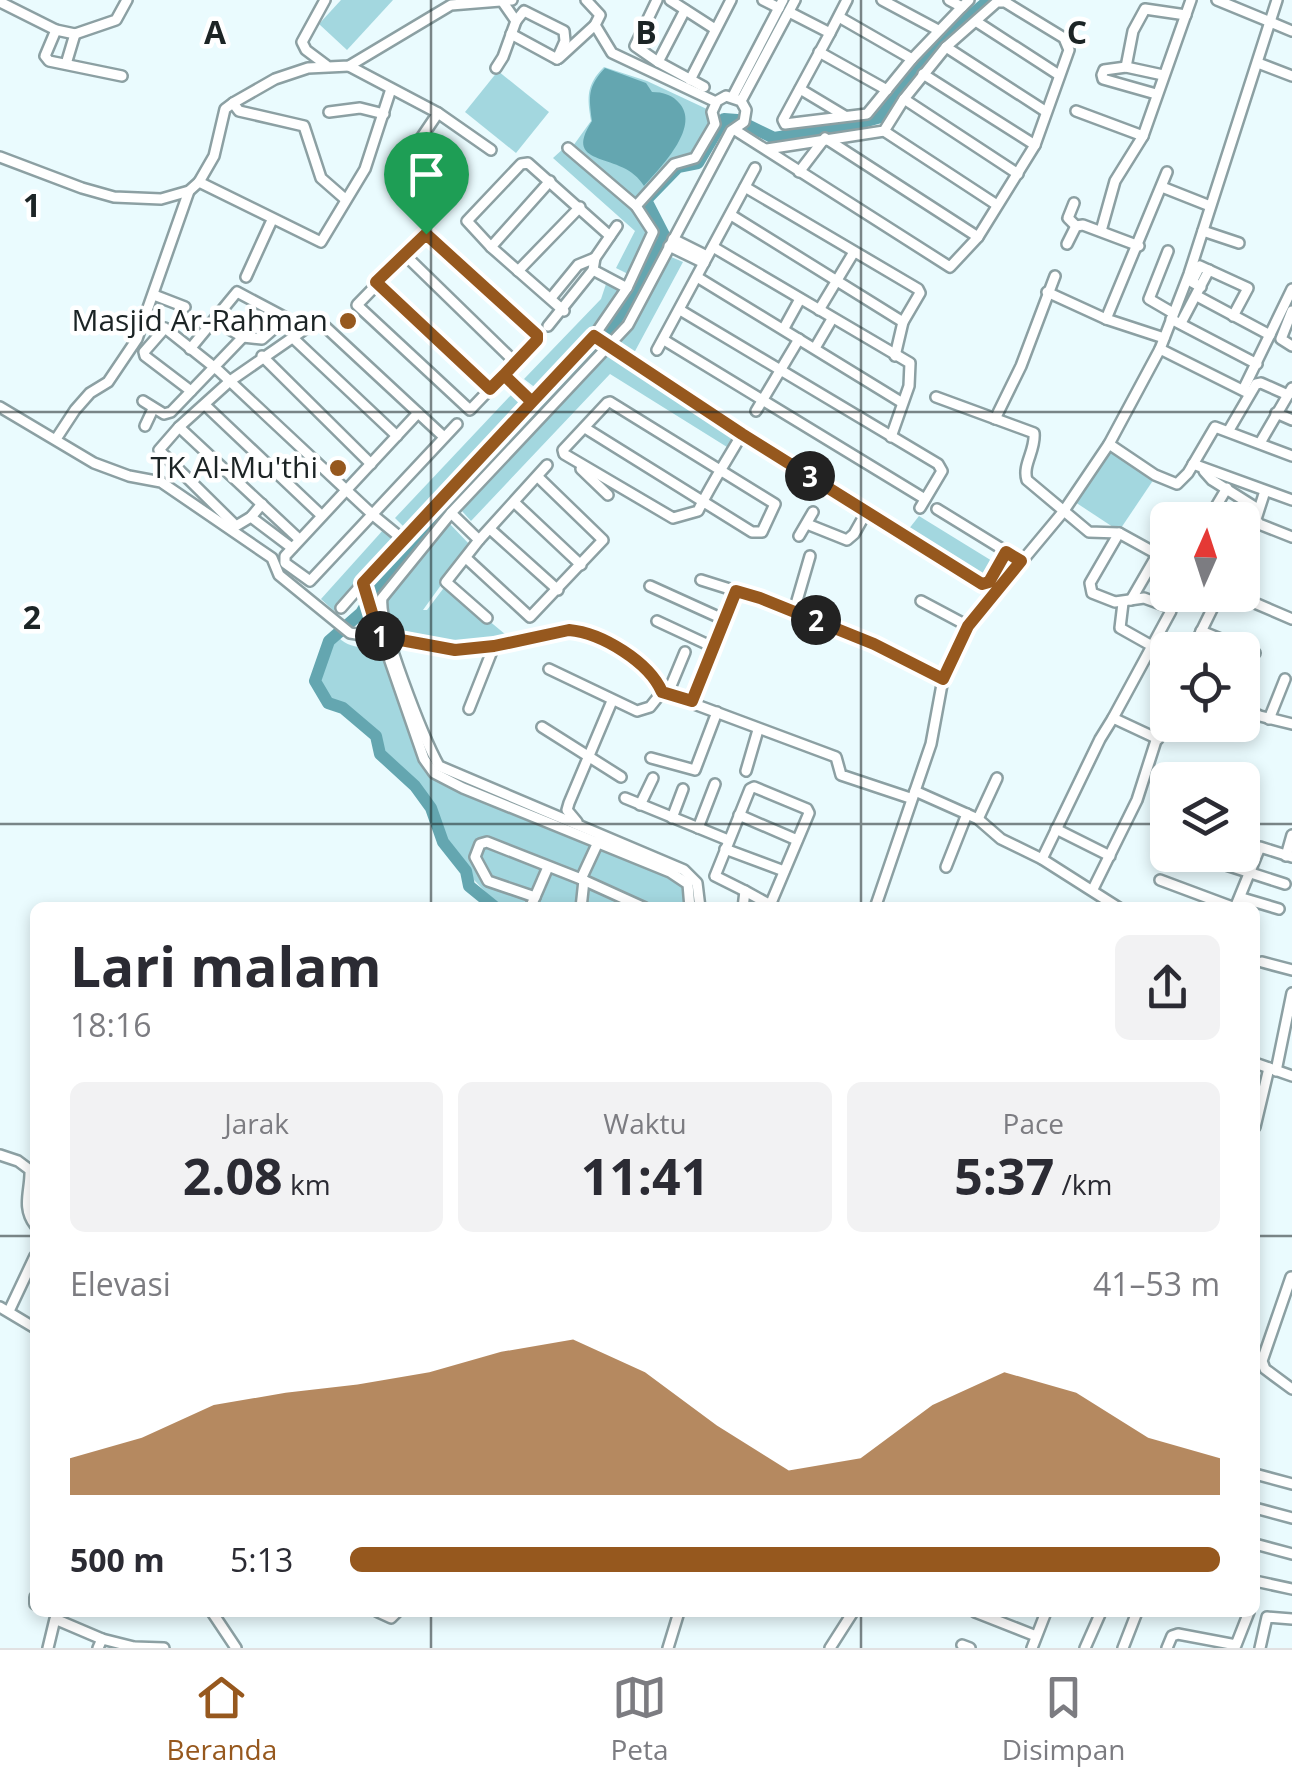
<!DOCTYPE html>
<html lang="id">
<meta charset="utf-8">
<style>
:root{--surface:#fff;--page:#f2f2f3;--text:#2b2b33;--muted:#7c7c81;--line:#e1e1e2;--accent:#96581e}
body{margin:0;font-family:"Open Sans",sans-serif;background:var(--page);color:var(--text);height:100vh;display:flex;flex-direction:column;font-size:38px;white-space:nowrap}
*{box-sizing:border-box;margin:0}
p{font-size:32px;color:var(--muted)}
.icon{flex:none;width:55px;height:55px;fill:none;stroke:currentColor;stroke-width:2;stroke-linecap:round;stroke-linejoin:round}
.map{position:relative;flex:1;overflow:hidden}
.sheet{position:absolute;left:30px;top:902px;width:1230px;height:715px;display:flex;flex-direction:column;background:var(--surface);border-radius:15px;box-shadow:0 5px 15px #0003}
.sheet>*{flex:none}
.needle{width:65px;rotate:3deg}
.fabs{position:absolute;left:1150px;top:502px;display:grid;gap:20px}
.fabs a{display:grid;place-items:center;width:110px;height:110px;border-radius:15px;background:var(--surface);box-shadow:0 5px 15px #0003;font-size:50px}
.pin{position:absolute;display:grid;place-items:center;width:85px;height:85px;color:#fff;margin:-102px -42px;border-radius:50% 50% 50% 0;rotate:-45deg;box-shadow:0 0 10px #0007}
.pin .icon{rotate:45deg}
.km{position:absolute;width:50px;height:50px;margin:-25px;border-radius:50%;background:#222;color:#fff;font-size:28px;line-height:50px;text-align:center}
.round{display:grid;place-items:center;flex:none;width:105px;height:105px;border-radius:15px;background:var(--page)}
.overview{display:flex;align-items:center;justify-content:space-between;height:170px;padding:0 40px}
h1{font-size:55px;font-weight:700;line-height:75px}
.figures{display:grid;grid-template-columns:repeat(3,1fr);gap:15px;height:170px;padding:10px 40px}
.figures div{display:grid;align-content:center;border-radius:15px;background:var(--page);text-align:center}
.figures b{font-size:50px;font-weight:700}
.figures small{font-size:28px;font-weight:400}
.figures p{font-size:28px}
.chart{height:280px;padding:20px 40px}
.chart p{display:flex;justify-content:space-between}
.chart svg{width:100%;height:180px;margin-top:10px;fill:var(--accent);opacity:.7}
ul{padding:0 40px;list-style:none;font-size:32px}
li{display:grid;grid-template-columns:160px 120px 1fr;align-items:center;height:75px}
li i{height:25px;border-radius:12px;background:var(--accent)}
.tabs{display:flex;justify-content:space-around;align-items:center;height:140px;border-top:2px solid var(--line);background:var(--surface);font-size:28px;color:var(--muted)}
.tabs a{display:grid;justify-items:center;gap:5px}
.tabs .on{color:var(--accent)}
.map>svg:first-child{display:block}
.green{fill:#a3d7df}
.water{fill:#64a6b0}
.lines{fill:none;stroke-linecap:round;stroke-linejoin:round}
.river{stroke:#64a6b0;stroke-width:12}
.minor-casing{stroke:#8ca0a3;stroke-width:14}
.minor{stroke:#fff;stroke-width:9}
.route-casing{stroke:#fff;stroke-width:20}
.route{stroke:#96581e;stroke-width:12}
.grid{fill:none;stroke:#1c2425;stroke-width:2.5;stroke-opacity:0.55}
.poi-dot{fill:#96581e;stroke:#fff;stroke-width:4}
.labels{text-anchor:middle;stroke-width:9;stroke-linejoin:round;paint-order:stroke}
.poi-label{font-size:30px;fill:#1c2425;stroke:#fff;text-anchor:end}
.grid-label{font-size:32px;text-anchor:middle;font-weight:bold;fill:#1c2425;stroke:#fff;stroke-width:9;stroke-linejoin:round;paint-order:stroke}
</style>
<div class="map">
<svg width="1292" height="1648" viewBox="0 0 1292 1648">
<rect width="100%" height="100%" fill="#eafbfe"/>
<g class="green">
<polygon points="341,0 393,0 347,50 319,24"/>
<path d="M604 67 647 81 709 110 713 125 698 153 679 159 636 204 573 146 591 121C587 97 586 85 604 67Z"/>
<polygon points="498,71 549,112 516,153 465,112"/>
<polygon points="564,148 639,217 650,233 630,275 616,268 635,231 553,158"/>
<polygon points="669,256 683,262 634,353 618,345 633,325"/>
<polygon points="606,284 620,290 594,329 537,389 524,379 601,299"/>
<polygon points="607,353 736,432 727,447 610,374 471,521 462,511"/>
<polygon points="512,394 525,405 406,529 395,518"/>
<polygon points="1109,450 1154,479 1119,531 1075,502"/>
<polygon points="919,516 997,564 988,578 908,530"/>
<polygon points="448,522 470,545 423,610 427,610 446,585 512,640 470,646 394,633 383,602"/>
<polygon points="384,529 397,541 334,611 321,599"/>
<path d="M339 638C349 648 368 650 381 645L422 767 449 785 672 877 683 883 687 907H500L474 880 440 829 433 806 411 778 383 754 378 734 344 705 330 700 318 681 331 642Z"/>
</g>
<path class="water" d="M605 68 646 83 652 92C663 92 673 95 680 104 700 128 660 168 644 186 624 150 560 170 592 121 589 97 587 87 605 68Z"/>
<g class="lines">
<polyline class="river" points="496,908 469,886 466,871 443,842 431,808 415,786 380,754 376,736 343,708 328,703 315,681 329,641 361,613 376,588 608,334 665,237 646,200 678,167 698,163 724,119 737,120 774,138 849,126 881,117 938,43 989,0"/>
<defs>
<g id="minor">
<polyline points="325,0 302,42 306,50 326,65"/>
<polyline points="657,0 635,46 658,62 704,87"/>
<polyline points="670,0 715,29"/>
<polyline points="763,0 779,8"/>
<polyline points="882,0 938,30"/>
<polyline points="949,0 962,7 969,0"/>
<polyline points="1217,0 1292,31"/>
<polyline points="0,2 56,30 75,34 116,20 127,0"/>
<polyline points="789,12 830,33 783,120 785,124 867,114 912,59 962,7"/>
<polyline points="839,17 912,59"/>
<polyline points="516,21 524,11 564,31 565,41 557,59"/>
<polyline points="977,22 1059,75"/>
<polyline points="595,25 612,53 716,102"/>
<polyline points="56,30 45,56 49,61 122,76"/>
<polyline points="830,33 847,0"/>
<polyline points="511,34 557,59"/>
<polyline points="946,47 1045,111"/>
<polyline points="819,52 887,90"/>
<polyline points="559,58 595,25 600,15 586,0"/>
<polyline points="658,62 685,10"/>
<polyline points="1258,63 1292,76"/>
<polyline points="66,64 75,34"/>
<polyline points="349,66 438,113 491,150"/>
<polyline points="1126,67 1133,31 1145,9 1186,15"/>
<polyline points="496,68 503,57 516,21 502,1"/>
<polyline points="923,74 1035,145"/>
<polyline points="690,80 731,0"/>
<polyline points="800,89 845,116"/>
<polyline points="1156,94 1103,79 1102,75 1104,70 1126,67 1163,75"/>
<polyline points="733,96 783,0"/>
<polyline points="904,99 1018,174"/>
<polyline points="741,101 795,0"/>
<polyline points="233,103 239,111 304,126 321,178 345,199"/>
<polyline points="1076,111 1143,136"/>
<polyline points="329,112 360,108 384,114"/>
<polyline points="735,130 950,267 978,237 1035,145 1069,50 1064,38 1005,2 997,2 946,47 904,99 884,131 767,149"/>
<polyline points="884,131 997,205"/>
<polyline points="568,148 636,206 653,232 627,288 594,336 363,583 424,759 434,773 463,788 670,872 688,884 690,908"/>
<polyline points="409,156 438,113"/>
<polyline points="0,157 82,188 114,197 161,199 189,191 199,182 214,156 225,109 233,103 275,79 308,68 349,66 451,5 512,0"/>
<polyline points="799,172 825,138 978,237"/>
<polyline points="199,182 321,242 365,169 391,89"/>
<polyline points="745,187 918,289 920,293 903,322 895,356"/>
<polyline points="1162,187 1210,206"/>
<polyline points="1074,203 1068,218 1076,226"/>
<path d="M636 206 674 164 695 158 715 124 712 112 717 101 726 96 741 101 746 110 744 122 731 131 628 325 451 513 382 598C378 624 424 739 439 766L684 870 697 883 700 908"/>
<polyline points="731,215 903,322"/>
<polyline points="1101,231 1115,181 1143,136 1191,0"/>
<polyline points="1203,231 1239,243"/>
<polygon points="426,234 537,335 537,340 470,410 357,305"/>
<polyline points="673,239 707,256"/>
<polyline points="1067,244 1076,226 1083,225 1139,246"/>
<polyline points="669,246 704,263"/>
<polyline points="491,247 550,181"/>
<polyline points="713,247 910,363 909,386 891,437"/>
<polyline points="1168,251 1149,299 1173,313"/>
<polyline points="404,254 516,363"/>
<polyline points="593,270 627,288"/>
<polyline points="518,271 580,207"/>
<polyline points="246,277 272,220"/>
<polyline points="697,277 901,402"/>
<polyline points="376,282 490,389"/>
<polyline points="1201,287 1192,282 1200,266 1248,288 1233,316"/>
<polyline points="1047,292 1106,319 1164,338"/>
<polyline points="154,295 185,307"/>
<polyline points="1197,296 1270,335"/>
<polyline points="551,298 578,265 595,258"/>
<polyline points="680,310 938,464 942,471 920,508"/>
<polyline points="819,310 854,252"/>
<polyline points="564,311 491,247 467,221 521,164 528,163 610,236"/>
<polyline points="1292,311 1281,339 1292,346"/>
<polyline points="1106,319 1167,172"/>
<polyline points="1171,319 1257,364"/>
<polyline points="1181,323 1209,270"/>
<polyline points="548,326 593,270 595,258 617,226"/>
<polyline points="784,328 800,299"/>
<polyline points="594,336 742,434 982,584 989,583 1007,552 1021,561"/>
<polyline points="293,338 397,436"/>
<polyline points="664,340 925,499"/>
<polyline points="815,348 832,319"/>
<polyline points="190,349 237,292 286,318 262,339 243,337 229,329"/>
<polyline points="1160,349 1248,393"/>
<polyline points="657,350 755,168"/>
<polyline points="262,356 371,464"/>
<polyline points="504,375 531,402"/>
<polyline points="1243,390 1292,289"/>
<polyline points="191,391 145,356 144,352 165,328 219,371 373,515 406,542"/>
<path d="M936 397 1034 433C1036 450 1022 465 1027 480L1089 532 1119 533 1168 560"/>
<polyline points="143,401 164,414 171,412 243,337"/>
<polyline points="205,405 321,515"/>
<path d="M0 407 94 463 129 476 161 482 272 558 279 575 350 633 455 650 494 646 569 630C602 632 649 661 662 692L836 757 841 775 910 798"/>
<polyline points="756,411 799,339"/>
<polyline points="418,413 285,556 285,563 310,581 457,424"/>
<polyline points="1276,413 1292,420"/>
<polyline points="995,419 1021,366 1055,276"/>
<polyline points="145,426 153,409"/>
<polyline points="179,427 299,539"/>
<path d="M585 428 752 532H762L775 504 610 402 607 403 563 450 564 454 673 518 698 511C711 484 727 460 742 434"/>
<polyline points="1229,430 1256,384 1261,383 1288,395"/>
<polyline points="56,439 75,410 90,393 108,382 137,339 189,191"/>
<polyline points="1260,443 1292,388"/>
<polyline points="1109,444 1155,475 1177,484 1188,473 1215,427 1292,456"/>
<polyline points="1193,464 1292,500"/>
<polyline points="581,469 608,495"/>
<polyline points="1204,471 1212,480 1258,509"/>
<polyline points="1265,491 1256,519 1259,524 1292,537"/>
<polyline points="514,502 581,565"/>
<polyline points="262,504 251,517 236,526 159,450 179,427 230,381 318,320 444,437"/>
<polyline points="937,509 1007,552"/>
<polyline points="451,513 479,540 547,465"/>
<polyline points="251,517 292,548"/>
<polyline points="1208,520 1227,488"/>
<polyline points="807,524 847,540 854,534 867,511"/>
<polyline points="490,529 558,590"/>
<polyline points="799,536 813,512"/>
<polyline points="479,540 446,582 487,618"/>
<polyline points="466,558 530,617 603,540 538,477"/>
<polyline points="701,580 736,591"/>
<polyline points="650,586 725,620"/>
<polyline points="1236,595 1292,619"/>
<polyline points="1131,600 1157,555"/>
<polyline points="921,601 968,626"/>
<polyline points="1123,603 1120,628 1152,646"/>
<polyline points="341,608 363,583"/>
<polyline points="794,611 810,556"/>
<polyline points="657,621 715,648"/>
<polyline points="1201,631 1255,653"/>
<polyline points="1192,650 1219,595"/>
<polyline points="549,669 637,711 650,707 662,692"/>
<polyline points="668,693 685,652"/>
<polyline points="691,701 736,591 760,597 874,644 943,679"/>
<polyline points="1242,708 1260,716 1292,724"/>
<polyline points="469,709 494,646"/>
<polyline points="1113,718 1171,611 1169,607 1144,598 1115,602 1092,593 1090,583 1119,533"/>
<polyline points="1269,719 1285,679"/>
<polyline points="542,727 621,777"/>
<polyline points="651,758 695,770 717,712"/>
<polyline points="746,771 758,730"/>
<polyline points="915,791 978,819 1001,839 1042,859 1119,908"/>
<polyline points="625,798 728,840"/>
<polyline points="640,805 653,778"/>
<polyline points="739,815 797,840"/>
<polyline points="672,818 683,789"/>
<polyline points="978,819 997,778"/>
<polyline points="577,822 567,810 569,803 612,701"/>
<polyline points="698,828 715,784"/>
<polyline points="1056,829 1110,856"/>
<polyline points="600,838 581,879 645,908"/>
<polyline points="725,849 784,871"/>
<polyline points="1195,855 1285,884"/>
<polyline points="1286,856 1292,835"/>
<polyline points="1042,859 1100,739 1113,718 1158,739"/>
<polyline points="946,867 967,814"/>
<polyline points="1160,880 1235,908"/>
<polyline points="1093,889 1137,800 1168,703"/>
<polyline points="745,891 715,876 750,789 754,787 807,809 809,813 771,903"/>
<polyline points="535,897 548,867"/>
<polyline points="1242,898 1279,909"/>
<polyline points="530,908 535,897 488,881 475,857 480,844 487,842 581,879"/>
<polyline points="581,908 584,880"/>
<polyline points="743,908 745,891 776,908"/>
<polyline points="875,908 931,744 943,679 968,626 1063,512 1109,444 1160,349 1189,274 1277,0"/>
<polyline points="1235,908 1260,847 1292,857"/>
<polyline points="1262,962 1292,970"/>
<polyline points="1255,1063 1292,1076"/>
<polyline points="1276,1071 1292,993"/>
<polyline points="1255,1127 1269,1068"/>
<path d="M0 1155 18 1161 30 1170C31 1190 21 1207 35 1225"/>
<polyline points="1291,1277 1262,1361 1265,1369 1292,1389"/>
<polyline points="0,1307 35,1328"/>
<polyline points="9,1311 35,1256"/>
<polyline points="1255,1474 1292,1484"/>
<polyline points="1255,1508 1292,1518"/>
<polyline points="1255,1544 1292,1554"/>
<polyline points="1255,1581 1292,1589"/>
<polyline points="35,1597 35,1604"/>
<polyline points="212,1612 236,1648"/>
<polyline points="378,1612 391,1618 397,1612"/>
<polyline points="975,1612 1036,1636"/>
<polyline points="102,1639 134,1647 164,1648"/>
<polyline points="962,1645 970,1648"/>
<polyline points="48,1648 55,1619 102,1639 98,1648"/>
<polyline points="668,1648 679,1612"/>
<polyline points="830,1648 853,1612"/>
<polyline points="1032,1648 1046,1612"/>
<polyline points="1085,1648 1101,1612"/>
<polyline points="1123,1648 1137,1612"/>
<polyline points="1167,1648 1172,1636 1178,1634 1236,1645 1249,1612"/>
<polyline points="1260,1648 1267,1617 1292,1619"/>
</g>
</defs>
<use href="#minor" class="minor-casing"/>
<use href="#minor" class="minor"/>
</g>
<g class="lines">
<defs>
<path id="route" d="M426 234 537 335V340L504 375 532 402 363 583 379 636 455 650 494 646 569 630C602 633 649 662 662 692L692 701 736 591 760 598 874 644 943 679 968 626 1021 561 1006 552 989 582 982 584 742 434 594 336 532 402 504 375 490 389 376 282 426 234"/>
</defs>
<use href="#route" class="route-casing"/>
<use href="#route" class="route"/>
</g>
<path class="grid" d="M431 0V908M861 0V908M0 412H1292M0 824H1168M1242 824H1292M0 1236H35M1255 1236H1292M431 1612V1648M861 1612V1648"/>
<g class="poi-dot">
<circle cx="348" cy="321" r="10"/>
<circle cx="338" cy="468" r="10"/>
</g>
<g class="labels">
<g class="poi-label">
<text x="328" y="331">Masjid Ar-Rahman</text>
<text x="318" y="478">TK Al-Mu'thi</text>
</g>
</g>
<g class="grid-label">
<text x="215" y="44">A</text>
<text x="646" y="44">B</text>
<text x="1077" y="44">C</text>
<text x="32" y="217">1</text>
<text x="32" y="629">2</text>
</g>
</svg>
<div class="fabs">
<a><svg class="needle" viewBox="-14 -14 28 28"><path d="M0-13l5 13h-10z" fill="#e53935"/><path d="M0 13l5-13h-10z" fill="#7c7c81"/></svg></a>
<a><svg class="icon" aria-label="locate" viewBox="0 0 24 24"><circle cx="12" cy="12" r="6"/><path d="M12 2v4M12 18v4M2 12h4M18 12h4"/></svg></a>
<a><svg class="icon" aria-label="layers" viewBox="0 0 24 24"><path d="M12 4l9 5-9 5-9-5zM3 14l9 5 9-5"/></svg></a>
</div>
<div class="pin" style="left:426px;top:234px;background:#1e9e55"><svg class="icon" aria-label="arrive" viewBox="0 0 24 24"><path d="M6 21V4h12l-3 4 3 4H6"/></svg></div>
<b class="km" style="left:380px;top:636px">1</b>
<b class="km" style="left:816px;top:620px">2</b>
<b class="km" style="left:810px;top:476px">3</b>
<section class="sheet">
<div class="overview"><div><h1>Lari malam</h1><p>18:16</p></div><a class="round"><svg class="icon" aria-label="share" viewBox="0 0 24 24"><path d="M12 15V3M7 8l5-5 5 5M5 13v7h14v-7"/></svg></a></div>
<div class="figures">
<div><p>Jarak</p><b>2.08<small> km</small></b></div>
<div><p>Waktu</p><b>11:41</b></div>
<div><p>Pace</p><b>5:37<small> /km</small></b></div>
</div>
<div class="chart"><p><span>Elevasi</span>41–53 m</p>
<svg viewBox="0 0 160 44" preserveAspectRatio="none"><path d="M0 44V35L10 30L20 22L30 19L40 17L50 14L60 9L70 6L80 14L90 27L100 38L110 35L120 22L130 14L140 19L150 30L160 35V44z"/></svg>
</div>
<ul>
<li><b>500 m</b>5:13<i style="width:100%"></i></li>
</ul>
</section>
</div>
<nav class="tabs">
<a class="on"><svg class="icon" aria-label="home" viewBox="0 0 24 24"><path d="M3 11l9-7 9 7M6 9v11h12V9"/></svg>Beranda</a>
<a><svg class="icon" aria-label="map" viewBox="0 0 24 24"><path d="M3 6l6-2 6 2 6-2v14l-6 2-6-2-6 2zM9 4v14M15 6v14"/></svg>Peta</a>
<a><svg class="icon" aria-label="saved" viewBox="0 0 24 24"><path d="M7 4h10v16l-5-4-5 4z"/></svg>Disimpan</a>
</nav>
